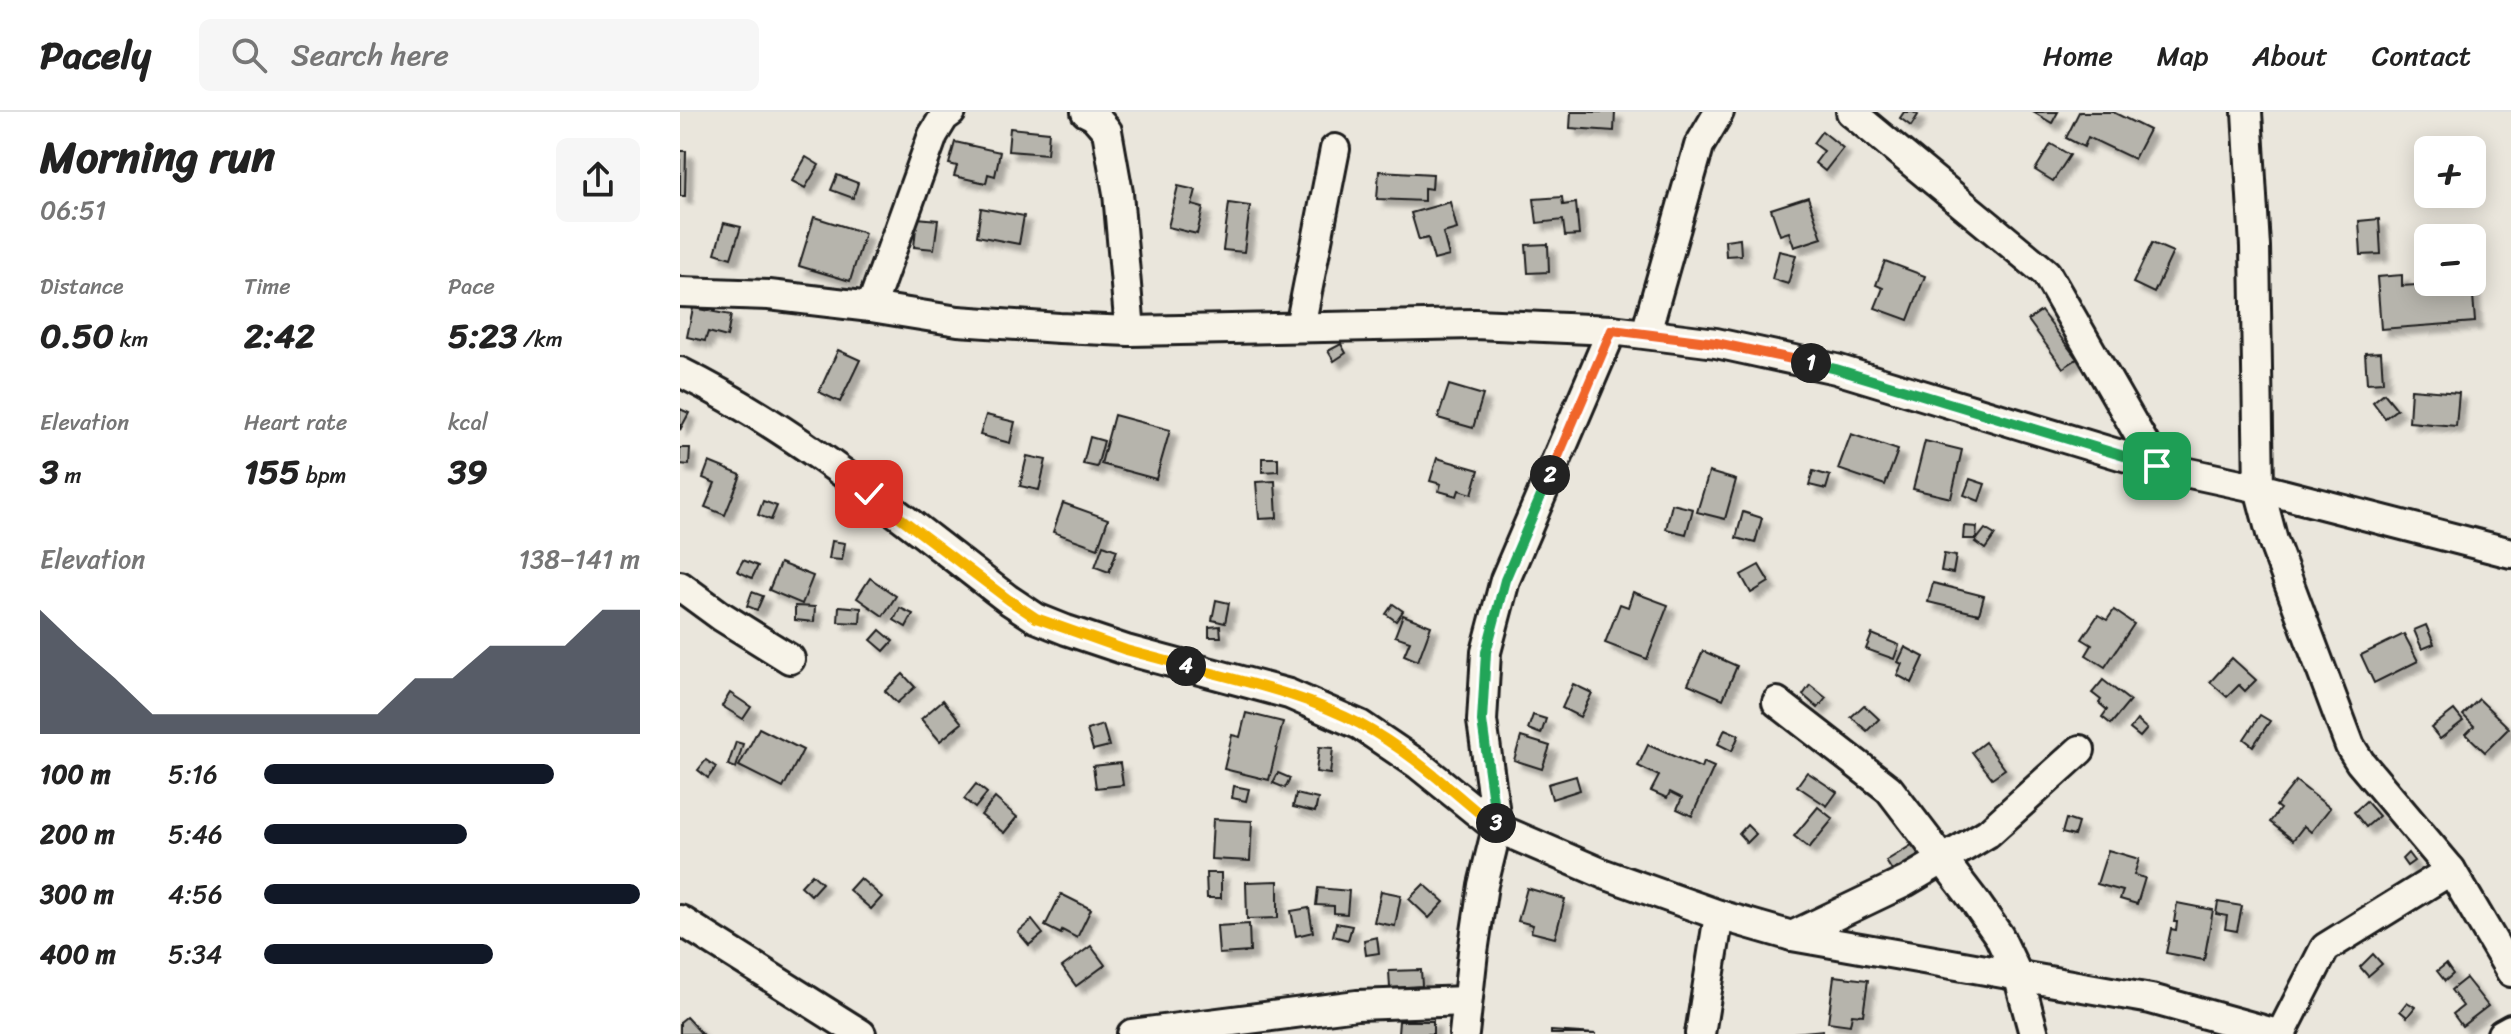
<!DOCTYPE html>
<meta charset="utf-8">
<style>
:root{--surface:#fff;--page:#f6f6f6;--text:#222;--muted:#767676;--line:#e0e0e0;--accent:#111827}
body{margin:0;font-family:Sriracha,sans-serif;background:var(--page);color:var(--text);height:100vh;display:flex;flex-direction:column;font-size:30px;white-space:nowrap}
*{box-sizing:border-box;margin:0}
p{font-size:26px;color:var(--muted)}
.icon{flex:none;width:44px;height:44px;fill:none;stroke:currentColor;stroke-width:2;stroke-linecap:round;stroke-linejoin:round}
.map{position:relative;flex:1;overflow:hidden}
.details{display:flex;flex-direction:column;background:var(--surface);width:680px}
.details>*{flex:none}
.buttons{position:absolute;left:1734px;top:24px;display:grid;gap:16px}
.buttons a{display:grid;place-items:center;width:72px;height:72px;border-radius:12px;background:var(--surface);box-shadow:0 4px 20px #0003;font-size:40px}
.pin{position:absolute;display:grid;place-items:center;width:68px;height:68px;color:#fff;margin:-34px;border-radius:16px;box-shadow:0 4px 12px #0006}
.km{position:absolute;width:40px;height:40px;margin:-20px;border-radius:50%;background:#222;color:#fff;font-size:22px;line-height:40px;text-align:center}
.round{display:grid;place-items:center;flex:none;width:84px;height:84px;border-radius:12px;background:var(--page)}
.summary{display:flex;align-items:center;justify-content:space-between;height:136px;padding:0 40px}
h1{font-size:44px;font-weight:800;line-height:60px}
.stats{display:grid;grid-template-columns:repeat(3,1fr);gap:12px;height:136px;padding:8px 40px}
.stats div{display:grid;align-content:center}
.stats b{font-size:34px;font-weight:800}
.stats small{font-size:22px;font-weight:400}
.stats p{font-size:22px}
.chart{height:224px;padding:16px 40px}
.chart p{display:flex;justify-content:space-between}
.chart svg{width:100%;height:144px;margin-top:8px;fill:var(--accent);opacity:.7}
ul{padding:0 40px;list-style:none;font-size:26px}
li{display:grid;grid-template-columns:128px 96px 1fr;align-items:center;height:60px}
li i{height:20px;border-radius:10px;background:var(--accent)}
header{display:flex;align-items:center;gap:48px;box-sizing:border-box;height:112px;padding:0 40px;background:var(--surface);border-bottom:2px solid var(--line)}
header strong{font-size:38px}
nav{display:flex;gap:44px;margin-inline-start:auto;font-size:28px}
.search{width:560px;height:72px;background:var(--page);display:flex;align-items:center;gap:20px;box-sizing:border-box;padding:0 28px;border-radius:12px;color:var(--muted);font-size:30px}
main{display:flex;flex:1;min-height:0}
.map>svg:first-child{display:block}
.building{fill:#b6b4ac;stroke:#1c1c1c;stroke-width:2;filter:url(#shadow)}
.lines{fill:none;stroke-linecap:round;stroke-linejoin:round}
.minor-casing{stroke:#1c1c1c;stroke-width:34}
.minor{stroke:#f7f3e8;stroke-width:28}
.split-1-casing{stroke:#fff;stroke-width:16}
.split-2-casing{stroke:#fff;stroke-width:16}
.split-3-casing{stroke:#fff;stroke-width:16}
.split-4-casing{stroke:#fff;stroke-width:16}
.split-5-casing{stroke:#fff;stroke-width:16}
.split-1{stroke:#22a559;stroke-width:10}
.split-2{stroke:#f0652b;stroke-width:10}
.split-3{stroke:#22a559;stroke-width:10}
.split-4{stroke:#f5b400;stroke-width:10}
.split-5{stroke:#f5b400;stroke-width:10}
</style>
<header>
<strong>Pacely</strong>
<div class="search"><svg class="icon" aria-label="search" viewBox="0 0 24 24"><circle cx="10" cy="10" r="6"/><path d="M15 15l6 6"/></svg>Search here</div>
<nav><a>Home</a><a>Map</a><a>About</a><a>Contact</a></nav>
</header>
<main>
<section class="details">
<div class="summary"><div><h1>Morning run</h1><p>06:51</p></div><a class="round"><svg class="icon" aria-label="share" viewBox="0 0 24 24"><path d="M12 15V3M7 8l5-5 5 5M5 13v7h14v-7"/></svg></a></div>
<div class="stats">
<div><p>Distance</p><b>0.50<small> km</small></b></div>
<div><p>Time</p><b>2:42</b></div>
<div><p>Pace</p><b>5:23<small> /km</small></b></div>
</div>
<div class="stats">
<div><p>Elevation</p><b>3<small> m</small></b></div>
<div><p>Heart rate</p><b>155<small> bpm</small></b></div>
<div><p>kcal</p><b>39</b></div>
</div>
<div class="chart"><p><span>Elevation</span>138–141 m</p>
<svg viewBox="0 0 160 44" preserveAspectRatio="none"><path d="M0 44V6L10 17L20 27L30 38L40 38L50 38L60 38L70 38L80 38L90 38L100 27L110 27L120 17L130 17L140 17L150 6L160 6V44z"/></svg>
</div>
<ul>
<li><b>100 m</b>5:16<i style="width:77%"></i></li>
<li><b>200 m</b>5:46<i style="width:54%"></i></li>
<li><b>300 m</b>4:56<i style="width:100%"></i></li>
<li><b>400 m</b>5:34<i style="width:61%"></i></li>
</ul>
</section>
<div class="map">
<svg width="1831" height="922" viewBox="0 0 1831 922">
<defs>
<filter id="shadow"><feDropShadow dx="7" dy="7" stdDeviation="2" flood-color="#0004"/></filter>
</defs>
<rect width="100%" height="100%" fill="#eae6dc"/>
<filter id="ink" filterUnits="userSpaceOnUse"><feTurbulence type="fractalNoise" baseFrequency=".0125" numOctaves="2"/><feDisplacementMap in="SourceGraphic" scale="16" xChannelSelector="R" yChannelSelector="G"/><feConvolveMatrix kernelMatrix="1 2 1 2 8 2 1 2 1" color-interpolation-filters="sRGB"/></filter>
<g filter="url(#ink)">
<g class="building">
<polygon points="891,0 935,0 934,19 890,16"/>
<polygon points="1224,0 1233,0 1238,3 1231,14 1220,6"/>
<polygon points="1353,0 1378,0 1372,11"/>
<polygon points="1399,0 1433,0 1469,18 1454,47 1408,25 1404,35 1386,26"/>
<polygon points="330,16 369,20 367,42 328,39"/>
<polygon points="1142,19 1163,36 1145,59 1135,51 1144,39 1133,31"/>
<polygon points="275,30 320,40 315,64 308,62 306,71 274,64 277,54 269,52"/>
<polygon points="1371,32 1390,43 1373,69 1355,58"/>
<polygon points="0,39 6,39 5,84 0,84"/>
<polygon points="126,45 139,53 125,76 112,69"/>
<polygon points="699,59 753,62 752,77 744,76 744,89 697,87"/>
<polygon points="157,63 178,71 173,86 151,78"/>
<polygon points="498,74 516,78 512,93 523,96 517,122 488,115"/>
<polygon points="882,85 883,93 896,91 899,123 885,124 883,108 857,111 854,87"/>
<polygon points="1128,85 1142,126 1114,135 1109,120 1100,123 1091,97"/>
<polygon points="770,90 777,117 763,121 769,144 754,148 748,126 739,128 731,101"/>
<polygon points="549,91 570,94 564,140 543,138"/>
<polygon points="301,96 344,104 339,132 297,124"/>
<polygon points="134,105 185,121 170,169 119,154"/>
<polygon points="237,106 258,108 254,137 234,135"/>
<polygon points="1699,107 1701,142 1681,143 1679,109"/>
<polygon points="44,111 61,115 51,146 35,141"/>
<polygon points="1060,126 1061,143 1046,144 1045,128"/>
<polygon points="1472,131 1493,140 1474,181 1453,171"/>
<polygon points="868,132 869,160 848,161 846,133"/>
<polygon points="1099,139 1116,143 1108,172 1092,167"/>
<polygon points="1205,149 1245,164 1228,208 1195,196 1203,176 1196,173"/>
<polygon points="1722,163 1722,174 1751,172 1751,170 1792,170 1795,210 1701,217 1697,165"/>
<polygon points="13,196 51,203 47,225 28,220 25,229 7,225"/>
<polygon points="1361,199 1397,247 1383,256 1348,208"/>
<polygon points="661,232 666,241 654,249 648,239"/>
<polygon points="158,238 180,248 160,290 139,280"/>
<polygon points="1701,240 1703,270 1687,271 1685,241"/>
<polygon points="769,273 803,283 793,316 758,306"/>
<polygon points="1731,277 1779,281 1776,314 1729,310"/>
<polygon points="1704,281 1717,297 1705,306 1693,290"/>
<polygon points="0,297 9,301 0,318"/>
<polygon points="306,303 335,310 330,331 300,323"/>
<polygon points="434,303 490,318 476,367 421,352"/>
<polygon points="1171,322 1218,338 1205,373 1158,357"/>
<polygon points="410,325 424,329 417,355 403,352"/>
<polygon points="1245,329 1282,338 1271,386 1233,377"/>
<polygon points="0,336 10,336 9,353 0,352"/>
<polygon points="347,344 366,348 359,378 340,374"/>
<polygon points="582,346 598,346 598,359 582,360"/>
<polygon points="757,346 799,358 792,382 779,378 777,384 759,379 761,372 750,369"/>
<polygon points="29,350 61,363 45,403 25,395 35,371 23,366"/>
<polygon points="1133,359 1150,364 1146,377 1129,373"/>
<polygon points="1029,360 1056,368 1045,407 1017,400"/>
<polygon points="1290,367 1305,372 1299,389 1284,383"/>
<polygon points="595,369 597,406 579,407 576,370"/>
<polygon points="83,389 97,394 91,408 78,403"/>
<polygon points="383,391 428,407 418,436 373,420"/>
<polygon points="992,392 1013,397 1006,422 986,417"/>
<polygon points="1063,400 1082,406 1075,431 1056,426"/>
<polygon points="1284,414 1297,415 1296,427 1283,427"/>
<polygon points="1305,417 1315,423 1305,437 1295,430"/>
<polygon points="152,429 165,431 162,448 149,447"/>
<polygon points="423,433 437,438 429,460 415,455"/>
<polygon points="1264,442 1276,444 1273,461 1261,459"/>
<polygon points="63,448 78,454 72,466 57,459"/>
<polygon points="100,451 133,464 122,492 89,478"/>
<polygon points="1079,453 1089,470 1071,481 1061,463"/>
<polygon points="190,466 216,484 203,504 177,486"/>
<polygon points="1253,471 1304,484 1299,502 1248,490"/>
<polygon points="72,480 83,484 77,498 67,494"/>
<polygon points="953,480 988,493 967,547 925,531 940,492 948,495"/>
<polygon points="536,488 549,491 545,511 532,508"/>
<polygon points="713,492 723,499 716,509 706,502"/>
<polygon points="115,494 135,495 134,510 115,508"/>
<polygon points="159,494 181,496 180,511 158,510"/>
<polygon points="220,496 233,502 226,515 214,508"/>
<polygon points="1434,498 1454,512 1425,555 1406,543 1412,533 1402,527 1418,503 1427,508"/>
<polygon points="723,503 751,514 738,549 724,543 730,529 715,524"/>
<polygon points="1746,513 1754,532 1742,537 1734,518"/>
<polygon points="540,514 541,525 529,525 529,515"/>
<polygon points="200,518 213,529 204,539 191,528"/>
<polygon points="1192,522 1219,533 1214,547 1186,537"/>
<polygon points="1724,522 1738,549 1694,571 1681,543"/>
<polygon points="1225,535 1244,545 1232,571 1217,563 1222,552 1218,550"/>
<polygon points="1023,539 1057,554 1043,587 1008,572"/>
<polygon points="1552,546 1576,568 1565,579 1559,573 1547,585 1530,570"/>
<polygon points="223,562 235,575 217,591 205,579"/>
<polygon points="1423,568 1450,589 1431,612 1422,605 1427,598 1419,591 1421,588 1412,581"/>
<polygon points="893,572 912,581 900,605 882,596"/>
<polygon points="1130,573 1146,586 1138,596 1123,583"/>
<polygon points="50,581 71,595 63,607 42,594"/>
<polygon points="1799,587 1829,616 1805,640 1786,622 1794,614 1783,603"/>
<polygon points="263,588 282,611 260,629 241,607"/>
<polygon points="1184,593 1199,607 1187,619 1171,605"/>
<polygon points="1774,598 1783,609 1760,627 1751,616"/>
<polygon points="566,601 603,610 589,668 544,657 552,623 560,625"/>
<polygon points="853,603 866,607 861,622 848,617"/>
<polygon points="1580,603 1590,609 1573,634 1564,627"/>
<polygon points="1457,608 1467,617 1460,625 1450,617"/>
<polygon points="423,613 429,634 413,638 407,618"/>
<polygon points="79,616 123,638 103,676 59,654"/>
<polygon points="1045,617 1059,623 1052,639 1038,632"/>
<polygon points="841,625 870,634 862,657 834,648"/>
<polygon points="56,630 63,632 56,656 48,653"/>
<polygon points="1305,630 1325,657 1312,666 1292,640"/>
<polygon points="968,633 1021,656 1023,650 1034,655 1012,704 997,697 1002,686 990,680 987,686 971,679 979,664 958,654"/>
<polygon points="639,635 653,636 650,662 636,660"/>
<polygon points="26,648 36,655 28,666 18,658"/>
<polygon points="440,651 443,673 416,676 413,654"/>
<polygon points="1127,660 1157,680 1147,694 1117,674"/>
<polygon points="598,661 610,666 605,676 593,671"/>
<polygon points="896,664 900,678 872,687 868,672"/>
<polygon points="1616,669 1650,696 1631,720 1624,714 1613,728 1590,710 1600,697 1596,694"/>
<polygon points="296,672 307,681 295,696 284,687"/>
<polygon points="554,674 569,677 566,689 552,686"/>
<polygon points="616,682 638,687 635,700 613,695"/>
<polygon points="315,686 337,705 324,721 301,703"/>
<polygon points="1686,689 1699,704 1686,715 1674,700"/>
<polygon points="1138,695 1153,707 1129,736 1114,724"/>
<polygon points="533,707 572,709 570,749 531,747"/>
<polygon points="1386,707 1398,711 1394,724 1382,721"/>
<polygon points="1067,713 1076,722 1067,731 1059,722"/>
<polygon points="1235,731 1245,748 1216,765 1206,749"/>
<polygon points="1428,738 1459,747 1454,763 1465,766 1457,792 1440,787 1443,779 1417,772"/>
<polygon points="1728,741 1734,749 1727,754 1722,747"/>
<polygon points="526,761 541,761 541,786 527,786"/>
<polygon points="132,762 142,771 131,783 121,774"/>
<polygon points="180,766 202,785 191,797 169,778"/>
<polygon points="598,769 598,806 567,807 566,770"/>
<polygon points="744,772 764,790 749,806 729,787"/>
<polygon points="638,776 669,779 667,802 654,801 654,794 636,793"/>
<polygon points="847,776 885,787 875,826 851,820 853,813 838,809"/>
<polygon points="701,779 721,783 715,814 694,810"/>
<polygon points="381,782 411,797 397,826 382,818 381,822 365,814"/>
<polygon points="1538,790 1562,794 1557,819 1545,817 1547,804 1536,802"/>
<polygon points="1497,791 1533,798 1524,848 1486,841 1491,817 1496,818 1497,810 1494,810"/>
<polygon points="629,796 633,820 616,824 611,799"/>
<polygon points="352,808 363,822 349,833 338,820"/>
<polygon points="656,811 672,814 668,828 653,824"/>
<polygon points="569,812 570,840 539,842 537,814"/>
<polygon points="697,825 699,841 686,843 684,828"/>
<polygon points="411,834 425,853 396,874 382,855"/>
<polygon points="1693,842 1702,852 1688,864 1680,855"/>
<polygon points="1766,852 1773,862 1765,869 1757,859"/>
<polygon points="741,858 742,874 710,876 709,859"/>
<polygon points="1154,864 1188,868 1183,903 1172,902 1170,913 1148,910"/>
<polygon points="1786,866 1808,894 1782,914 1773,902 1783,894 1771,878"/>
<polygon points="1727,890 1735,895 1727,905 1720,899"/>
<polygon points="6,905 22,922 0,922 0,910"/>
<polygon points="719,909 753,909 753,922 718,922"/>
<polygon points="1143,918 1143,922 1113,921"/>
<polygon points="871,919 916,922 871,922"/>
</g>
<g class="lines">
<defs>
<g id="minor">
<polyline points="406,0 414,4 427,19 438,81 450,219"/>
<polyline points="1171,0 1366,161 1477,354"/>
<polyline points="1567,0 1575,135 1579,376 1593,429 1670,634 1680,650 1771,758 1831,860"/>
<polyline points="0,180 89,183 191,195 278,209 379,216 450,219 795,212 932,218 1036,231 1156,257 1477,354 1579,376 1831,441"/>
<polyline points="191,195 253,23 264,5 271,0"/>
<polyline points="620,215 655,37"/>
<polyline points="966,221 1019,34 1039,0"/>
<path d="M0 260C120 319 223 407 329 488L356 506 386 518 446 538 609 582 680 613 739 653 817 716 924 762 1039 803 1112 824 1471 887 1597 922"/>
<polyline points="0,474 41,504 110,547"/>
<polyline points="1097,590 1209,677 1296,791 1319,824 1339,866 1354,922"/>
<polyline points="0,808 181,922"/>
<polyline points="1112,824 1225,770 1308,721 1400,638"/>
<polyline points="452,922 677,893 787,889"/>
<polyline points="784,922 793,840 803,773 817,716 802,609 806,540 825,468 932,218"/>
<polyline points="1020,922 1039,803"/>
<polyline points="1601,922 1645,836 1771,758"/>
<polyline points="1822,922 1831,917"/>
</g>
</defs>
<use href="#minor" class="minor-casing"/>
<use href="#minor" class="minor"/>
</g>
</g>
<g class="lines" filter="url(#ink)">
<defs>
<polyline id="split-1" points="1131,251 1156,257 1477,354"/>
<polyline id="split-2" points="870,363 932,218 1036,231 1131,251"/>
<polyline id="split-3" points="816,711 802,609 806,540 825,468 870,363"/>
<path id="split-4" d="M506 554C565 570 626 583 680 612 730 639 773 680 817 716L816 711"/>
<polyline id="split-5" points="189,382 329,488 356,506 446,538 506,554"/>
</defs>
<use href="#split-1" class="split-1-casing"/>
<use href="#split-2" class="split-2-casing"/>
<use href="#split-3" class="split-3-casing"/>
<use href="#split-4" class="split-4-casing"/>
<use href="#split-5" class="split-5-casing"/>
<use href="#split-1" class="split-1"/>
<use href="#split-2" class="split-2"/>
<use href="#split-3" class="split-3"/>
<use href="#split-4" class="split-4"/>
<use href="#split-5" class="split-5"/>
</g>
</svg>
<div class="buttons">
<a>+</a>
<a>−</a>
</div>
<div class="pin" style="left:1477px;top:354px;background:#1e9e55"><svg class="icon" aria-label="arrive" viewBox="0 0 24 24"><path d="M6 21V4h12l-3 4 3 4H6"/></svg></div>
<div class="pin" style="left:189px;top:382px;background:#d93025"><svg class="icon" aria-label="check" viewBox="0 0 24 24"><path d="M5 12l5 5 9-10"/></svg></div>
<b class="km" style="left:1131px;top:251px">1</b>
<b class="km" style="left:870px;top:363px">2</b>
<b class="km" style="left:816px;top:711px">3</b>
<b class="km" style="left:506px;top:554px">4</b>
</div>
</main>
